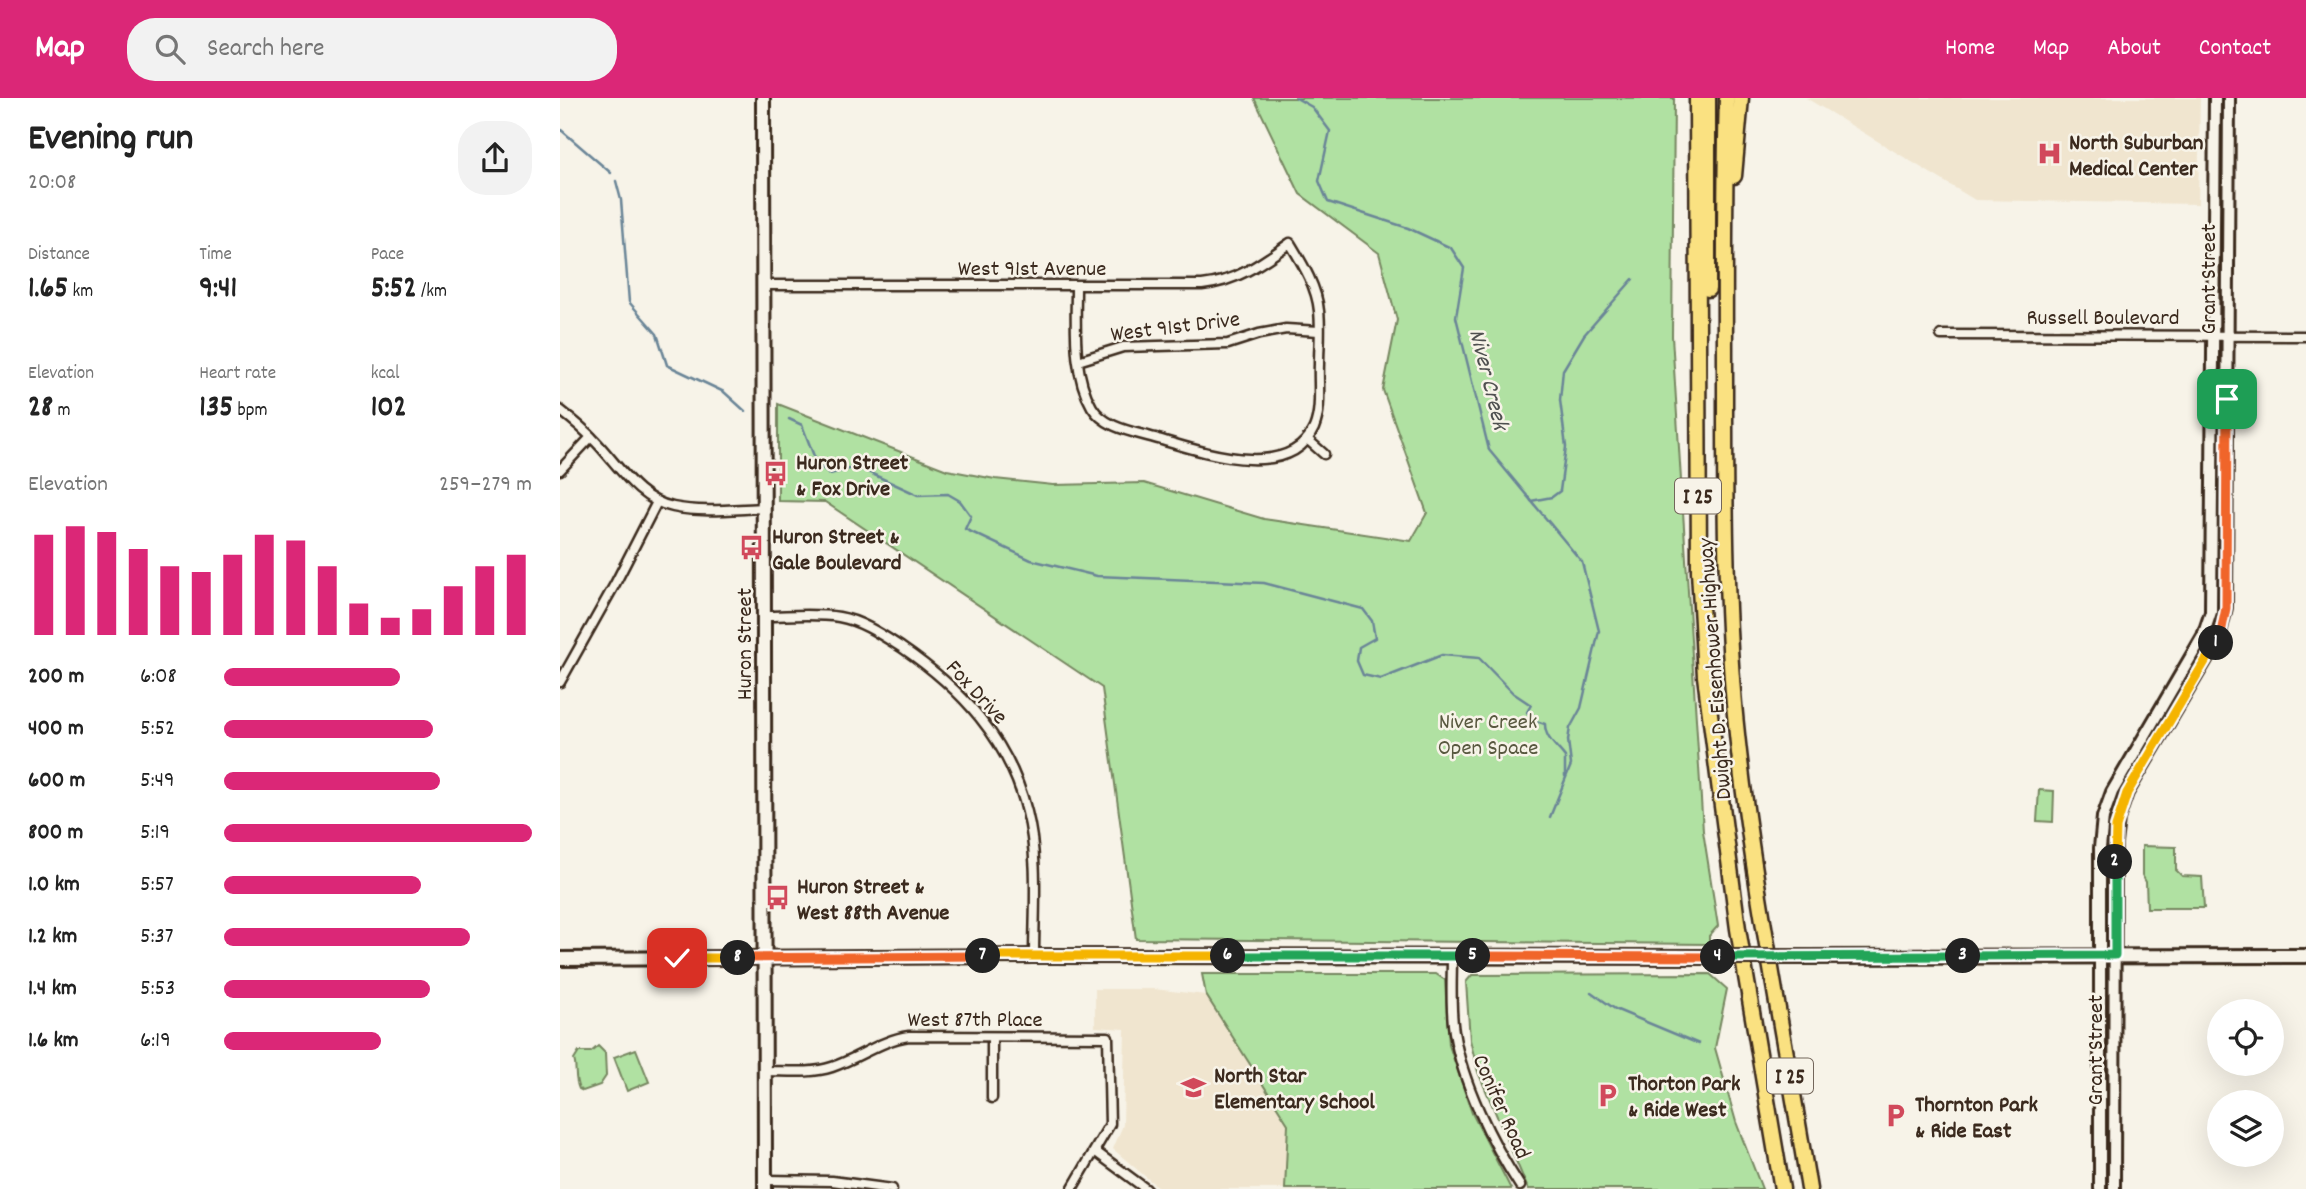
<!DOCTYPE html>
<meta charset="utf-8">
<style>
:root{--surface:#fff;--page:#f2f2f2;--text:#222;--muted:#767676;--accent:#db2777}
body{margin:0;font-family:Dekko,sans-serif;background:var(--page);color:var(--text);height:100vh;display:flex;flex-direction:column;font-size:26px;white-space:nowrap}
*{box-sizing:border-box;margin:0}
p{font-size:23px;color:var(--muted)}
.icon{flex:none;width:38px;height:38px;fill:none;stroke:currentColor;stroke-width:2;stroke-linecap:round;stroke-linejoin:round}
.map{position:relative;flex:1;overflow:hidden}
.panel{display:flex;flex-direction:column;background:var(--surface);width:560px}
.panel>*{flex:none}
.buttons{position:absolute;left:1647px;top:901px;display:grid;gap:14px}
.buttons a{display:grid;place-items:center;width:77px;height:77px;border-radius:50%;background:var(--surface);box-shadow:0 7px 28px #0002;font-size:35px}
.pin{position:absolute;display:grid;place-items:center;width:60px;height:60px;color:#fff;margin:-30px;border-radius:14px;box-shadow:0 4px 10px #0006}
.km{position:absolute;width:35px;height:35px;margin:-18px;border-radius:50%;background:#222;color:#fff;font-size:19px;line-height:35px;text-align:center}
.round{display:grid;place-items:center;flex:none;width:74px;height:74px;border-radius:28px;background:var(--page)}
.overview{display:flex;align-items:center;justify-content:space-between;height:119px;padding:0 28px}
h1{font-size:38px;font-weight:800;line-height:52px}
.metrics{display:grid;grid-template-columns:repeat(3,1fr);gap:10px;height:119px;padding:7px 28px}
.metrics div{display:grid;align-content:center}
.metrics b{font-size:30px;font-weight:800}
.metrics small{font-size:19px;font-weight:400}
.metrics p{font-size:19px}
.chart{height:196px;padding:14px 28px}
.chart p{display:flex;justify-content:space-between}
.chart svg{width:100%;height:126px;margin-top:7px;stroke:var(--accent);stroke-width:6}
ul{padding:0 28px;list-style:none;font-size:23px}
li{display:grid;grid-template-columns:112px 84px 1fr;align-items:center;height:52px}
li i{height:18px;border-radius:9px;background:var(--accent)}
header{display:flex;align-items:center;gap:42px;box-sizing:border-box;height:98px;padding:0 35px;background:var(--accent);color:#fff}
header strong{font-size:33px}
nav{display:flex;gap:38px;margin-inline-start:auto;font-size:24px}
.search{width:490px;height:63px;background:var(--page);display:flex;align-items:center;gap:18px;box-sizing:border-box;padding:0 24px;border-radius:28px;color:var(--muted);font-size:26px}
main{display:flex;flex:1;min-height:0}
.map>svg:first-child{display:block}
.built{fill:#f0e5cf}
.green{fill:#b0e1a2;stroke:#768660;stroke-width:2}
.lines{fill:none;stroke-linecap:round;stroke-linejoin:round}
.stream{stroke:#6a8597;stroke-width:2.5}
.minor-casing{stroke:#3b2a1e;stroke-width:13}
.tertiary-casing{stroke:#3b2a1e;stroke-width:16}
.secondary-casing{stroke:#3b2a1e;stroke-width:18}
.motorway-casing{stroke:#3b2a1e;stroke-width:19}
.minor{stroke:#f7f3e8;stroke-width:8}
.tertiary{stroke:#f7f3e8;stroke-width:10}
.secondary{stroke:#f7f3e8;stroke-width:12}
.motorway{stroke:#fae181;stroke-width:14}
.secondary-bridge-casing{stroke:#3b2a1e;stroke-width:18;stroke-linecap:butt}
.secondary-bridge{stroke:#f7f3e8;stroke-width:12}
.split-1-casing{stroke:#fff;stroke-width:14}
.split-2-casing{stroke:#fff;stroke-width:14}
.split-3-casing{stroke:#fff;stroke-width:14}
.split-4-casing{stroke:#fff;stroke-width:14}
.split-5-casing{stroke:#fff;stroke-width:14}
.split-6-casing{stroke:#fff;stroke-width:14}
.split-7-casing{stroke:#fff;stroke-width:14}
.split-8-casing{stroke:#fff;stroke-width:14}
.split-9-casing{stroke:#fff;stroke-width:14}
.split-1{stroke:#f0652b;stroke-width:9}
.split-2{stroke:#f5b400;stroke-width:9}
.split-3{stroke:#22a559;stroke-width:9}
.split-4{stroke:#22a559;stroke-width:9}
.split-5{stroke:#f0652b;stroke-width:9}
.split-6{stroke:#22a559;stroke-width:9}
.split-7{stroke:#f5b400;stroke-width:9}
.split-8{stroke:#f0652b;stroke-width:9}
.split-9{stroke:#f5b400;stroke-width:9}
.labels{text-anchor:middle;stroke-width:5;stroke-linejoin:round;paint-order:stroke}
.shield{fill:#f7f3e8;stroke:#73665b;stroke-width:2}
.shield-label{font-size:21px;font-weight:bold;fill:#3b2a1e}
.poi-label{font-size:23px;font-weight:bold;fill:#3b2a1e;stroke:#f7f3e8;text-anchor:start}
.street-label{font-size:23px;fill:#3b2a1e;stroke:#f7f3e8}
.park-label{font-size:23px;fill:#58583f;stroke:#f7f3e8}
.water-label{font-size:24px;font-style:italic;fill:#4f5050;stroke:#f7f3e8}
</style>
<header>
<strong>Map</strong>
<div class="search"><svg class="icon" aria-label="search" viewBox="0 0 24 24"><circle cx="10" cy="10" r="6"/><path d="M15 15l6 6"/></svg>Search here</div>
<nav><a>Home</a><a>Map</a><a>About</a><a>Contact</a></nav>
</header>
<main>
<section class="panel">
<div class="overview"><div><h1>Evening run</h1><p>20:08</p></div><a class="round"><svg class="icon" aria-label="share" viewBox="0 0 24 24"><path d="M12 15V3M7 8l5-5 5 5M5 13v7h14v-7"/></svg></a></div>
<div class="metrics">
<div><p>Distance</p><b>1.65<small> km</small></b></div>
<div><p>Time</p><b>9:41</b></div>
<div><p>Pace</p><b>5:52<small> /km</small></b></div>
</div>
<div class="metrics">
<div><p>Elevation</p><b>28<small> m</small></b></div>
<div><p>Heart rate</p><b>135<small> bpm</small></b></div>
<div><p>kcal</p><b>102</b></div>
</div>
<div class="chart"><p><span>Elevation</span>259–279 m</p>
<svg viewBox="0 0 160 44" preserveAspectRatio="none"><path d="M5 44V9M15 44V6M25 44V8M35 44V14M45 44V20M55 44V22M65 44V16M75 44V9M85 44V11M95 44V20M105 44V33M115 44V38M125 44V35M135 44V27M145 44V20M155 44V16"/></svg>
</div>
<ul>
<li><b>200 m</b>6:08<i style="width:57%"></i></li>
<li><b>400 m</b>5:52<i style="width:68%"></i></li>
<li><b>600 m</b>5:49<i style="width:70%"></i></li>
<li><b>800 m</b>5:19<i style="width:100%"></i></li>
<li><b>1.0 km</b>5:57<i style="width:64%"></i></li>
<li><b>1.2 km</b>5:37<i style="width:80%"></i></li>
<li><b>1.4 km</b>5:53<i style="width:67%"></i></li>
<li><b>1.6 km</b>6:19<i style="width:51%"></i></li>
</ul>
</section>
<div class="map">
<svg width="1746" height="1091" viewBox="0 0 1746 1091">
<rect width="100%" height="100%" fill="#f7f3e8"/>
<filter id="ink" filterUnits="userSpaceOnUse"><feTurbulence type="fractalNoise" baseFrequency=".0143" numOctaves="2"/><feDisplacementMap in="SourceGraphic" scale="14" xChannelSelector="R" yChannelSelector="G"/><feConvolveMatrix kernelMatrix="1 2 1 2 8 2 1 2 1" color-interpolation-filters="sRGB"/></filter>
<g filter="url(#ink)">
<g class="built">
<polygon points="1246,0 1640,0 1638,106 1415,102"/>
<polygon points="535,891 594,891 646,897 728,1026 725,1091 600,1091 553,1051 563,1027 565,931 535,929"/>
</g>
<g class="green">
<polygon points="694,0 1114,0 1112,238 1143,733 1158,828 1149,838 1149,846 576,841 542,590 265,404 218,403 218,306 387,372 435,381 493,387 584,385 704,421 851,443 867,415 823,292 837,222 819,155 740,96"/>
<polygon points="1479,692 1494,693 1493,724 1477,723"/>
<polygon points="1582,748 1616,749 1616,772 1622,778 1642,779 1644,810 1587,810 1586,784 1582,777"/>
<polygon points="642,876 876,876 885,882 889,947 912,1015 951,1091 725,1091 728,1026 646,897"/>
<polygon points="1150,876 1167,891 1155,950 1176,1024 1202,1091 968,1091 918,974 910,942 906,884 912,877"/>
<path d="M38 948 45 955 46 978 40 987 23 993 19 991C14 981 17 968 14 962L19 954H31Z"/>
<polygon points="76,951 89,984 67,993 54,959"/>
</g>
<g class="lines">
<g class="stream">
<polyline points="736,0 752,9 770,33 759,83 768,104 848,130 891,150 904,170 896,219 929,352 1022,464 1039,533 1021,610 1010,630 1008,642 1011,667 990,719"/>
<polyline points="0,31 51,75"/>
<polyline points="56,83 61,102 69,204 97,236 107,267 164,294 185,313"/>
<path d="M229 321 242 327 257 366 270 376 297 369 358 397 388 396 400 403 411 418 405 431 471 462 537 478 704 485 803 511 812 523 815 540 799 549 797 563 803 577 821 581 882 557 919 560 953 595 971 607 967 614 976 623 985 626C985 641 997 648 1005 659V678"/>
<polyline points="971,403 992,399 1000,393 1006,349 1000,302 1003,272 1024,237 1073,181"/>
<polyline points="1031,894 1055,911 1139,946"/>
</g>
<defs>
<g id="minor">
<path d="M203 187H642C676 184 702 165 730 145 742 165 757 189 759 213 761 230 759 249 759 266 758 286 762 311 754 330 729 385 640 353 598 341 576 334 545 331 532 309 512 275 516 228 516 189"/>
<polyline points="1381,237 1746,238"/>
<polyline points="518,263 563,249 668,246 699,236 726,231 759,233"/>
<path d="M0 312C13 322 25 332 36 344 59 368 78 402 113 409 142 415 175 411 204 410"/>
<polyline points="747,341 764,356"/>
<polyline points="0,372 31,339"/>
<path d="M204 518C228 518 255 515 279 519 302 523 322 537 341 549 401 590 449 641 467 714 479 760 474 811 474 858"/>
<polyline points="0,584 55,486 97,404"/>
<path d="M892 857C892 883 890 909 894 934 902 984 932 1045 960 1088"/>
<path d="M205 973C227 973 251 976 272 969 299 960 321 942 349 938L548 939 550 1026 512 1091"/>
<polyline points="432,1000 432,939"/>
<polyline points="536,1054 586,1091"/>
<polyline points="205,1082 272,1083 332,1091"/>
</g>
<g id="tertiary">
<polyline points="1540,1091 1540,750 1543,719 1552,694 1643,538 1651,514 1655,0"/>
<polyline points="1554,1091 1555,745 1558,721 1567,695 1656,545 1660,535 1666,510 1669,0"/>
</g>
<g id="secondary">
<polyline points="203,0 205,1091"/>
<polyline points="1241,859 1746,858"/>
<polyline points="0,861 474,858 1150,859"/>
</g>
<g id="motorway">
<polyline points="1137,0 1139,473 1145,578 1178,831 1222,1091"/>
<path d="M1167 0C1164 97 1165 195 1165 292 1165 397 1165 502 1174 606 1189 769 1223 930 1249 1091"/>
<polyline points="1174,78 1181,0"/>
<polyline points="1148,191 1148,0"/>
</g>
</defs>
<use href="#minor" class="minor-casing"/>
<use href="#tertiary" class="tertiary-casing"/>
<use href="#secondary" class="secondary-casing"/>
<use href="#motorway" class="motorway-casing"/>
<use href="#minor" class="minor"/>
<use href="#tertiary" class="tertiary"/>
<use href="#secondary" class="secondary"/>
<use href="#motorway" class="motorway"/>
<defs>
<polyline id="secondary-bridge" points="1150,859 1241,859"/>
</defs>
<use href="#secondary-bridge" class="secondary-bridge-casing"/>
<use href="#secondary-bridge" class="secondary-bridge"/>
</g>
</g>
<g class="lines" filter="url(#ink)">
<defs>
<polyline id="split-1" points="1656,545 1661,535 1666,510 1667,301"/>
<polyline id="split-2" points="1555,764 1556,729 1567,695 1656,545"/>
<polyline id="split-3" points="1403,858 1555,857 1555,764"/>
<polyline id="split-4" points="1158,859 1403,858"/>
<polyline id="split-5" points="913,858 1158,859"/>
<polyline id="split-6" points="668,858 913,858"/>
<polyline id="split-7" points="423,858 668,858"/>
<polyline id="split-8" points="178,860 423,858"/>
<polyline id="split-9" points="117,860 178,860"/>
</defs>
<use href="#split-1" class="split-1-casing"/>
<use href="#split-2" class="split-2-casing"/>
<use href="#split-3" class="split-3-casing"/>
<use href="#split-4" class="split-4-casing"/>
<use href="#split-5" class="split-5-casing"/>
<use href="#split-6" class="split-6-casing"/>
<use href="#split-7" class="split-7-casing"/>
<use href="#split-8" class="split-8-casing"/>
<use href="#split-9" class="split-9-casing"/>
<use href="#split-1" class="split-1"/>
<use href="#split-2" class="split-2"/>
<use href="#split-3" class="split-3"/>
<use href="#split-4" class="split-4"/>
<use href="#split-5" class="split-5"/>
<use href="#split-6" class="split-6"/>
<use href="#split-7" class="split-7"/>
<use href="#split-8" class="split-8"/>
<use href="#split-9" class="split-9"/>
</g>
<defs>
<symbol id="hospital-bare" viewBox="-9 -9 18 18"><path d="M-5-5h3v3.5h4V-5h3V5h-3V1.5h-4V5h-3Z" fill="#d1495b" stroke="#f7f3e8" stroke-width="2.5" paint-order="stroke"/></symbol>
<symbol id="bus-bare" viewBox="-9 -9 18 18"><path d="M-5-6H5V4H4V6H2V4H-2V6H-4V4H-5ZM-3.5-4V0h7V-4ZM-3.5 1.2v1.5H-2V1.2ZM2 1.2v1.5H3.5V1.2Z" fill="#d1495b" stroke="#f7f3e8" stroke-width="2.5" paint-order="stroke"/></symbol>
<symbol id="school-bare" viewBox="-9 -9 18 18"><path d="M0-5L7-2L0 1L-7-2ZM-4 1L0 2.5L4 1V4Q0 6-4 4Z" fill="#d1495b" stroke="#f7f3e8" stroke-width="2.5" paint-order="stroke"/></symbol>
<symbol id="parking-bare" viewBox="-9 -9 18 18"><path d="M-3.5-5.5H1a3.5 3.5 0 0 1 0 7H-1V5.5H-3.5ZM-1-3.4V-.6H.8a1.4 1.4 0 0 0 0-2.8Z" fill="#d1495b" stroke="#f7f3e8" stroke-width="2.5" paint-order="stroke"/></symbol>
</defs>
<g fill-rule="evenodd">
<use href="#hospital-bare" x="1472" y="38" width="35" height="35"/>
<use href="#bus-bare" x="198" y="358" width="35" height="35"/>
<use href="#bus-bare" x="174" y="432" width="35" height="35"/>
<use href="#bus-bare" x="200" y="782" width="35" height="35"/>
<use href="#school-bare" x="616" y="972" width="35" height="35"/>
<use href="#parking-bare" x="1030" y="980" width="35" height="35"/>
<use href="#parking-bare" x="1318" y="1000" width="35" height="35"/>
</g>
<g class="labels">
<g class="shield">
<rect x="1115" y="380.5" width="46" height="35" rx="5"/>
<rect x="1207" y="960.5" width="46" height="35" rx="5"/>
</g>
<g class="shield-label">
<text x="1138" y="405">I 25</text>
<text x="1230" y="985">I 25</text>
</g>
<g class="poi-label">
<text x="1509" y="51">North Suburban<tspan x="1509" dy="26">Medical Center</tspan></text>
<text x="236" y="371">Huron Street<tspan x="236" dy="26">&amp; Fox Drive</tspan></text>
<text x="212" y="445">Huron Street &amp;<tspan x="212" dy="26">Gale Boulevard</tspan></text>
<text x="237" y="795">Huron Street &amp;<tspan x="237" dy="26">West 88th Avenue</tspan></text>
<text x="654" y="984">North Star<tspan x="654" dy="26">Elementary School</tspan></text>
<text x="1068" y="992">Thorton Park<tspan x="1068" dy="26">&amp; Ride West</tspan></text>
<text x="1355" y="1013">Thornton Park<tspan x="1355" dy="26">&amp; Ride East</tspan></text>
</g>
<g class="street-label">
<text x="472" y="177">West 91st Avenue</text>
<text transform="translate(1647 181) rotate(-90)" y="8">Grant Street</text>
<text x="1543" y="226">Russell Boulevard</text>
<text transform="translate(615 227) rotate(-7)" y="8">West 91st Drive</text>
<text transform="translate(183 546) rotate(-90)" y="8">Huron Street</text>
<text transform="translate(1153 571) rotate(-94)" y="8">Dwight D. Eisenhower Highway</text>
<text transform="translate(418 593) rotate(47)" y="8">Fox Drive</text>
<text x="415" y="928">West 87th Place</text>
<text transform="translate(1534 952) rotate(-90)" y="8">Grant Street</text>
<text transform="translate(943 1008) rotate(66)" y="8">Conifer Road</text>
</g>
<g class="park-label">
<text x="928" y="630">Niver Creek<tspan x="928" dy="26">Open Space</tspan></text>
</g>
<g class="water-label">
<text transform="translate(930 281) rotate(76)" y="8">Niver Creek</text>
</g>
</g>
</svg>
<div class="buttons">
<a><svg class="icon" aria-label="locate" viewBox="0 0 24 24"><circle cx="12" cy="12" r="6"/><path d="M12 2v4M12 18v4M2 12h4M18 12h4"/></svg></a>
<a><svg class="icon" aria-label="layers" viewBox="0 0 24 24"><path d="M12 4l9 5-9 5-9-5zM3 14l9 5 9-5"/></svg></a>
</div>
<div class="pin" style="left:1667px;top:301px;background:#1e9e55"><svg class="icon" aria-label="arrive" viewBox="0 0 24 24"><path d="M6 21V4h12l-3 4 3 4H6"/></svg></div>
<div class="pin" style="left:117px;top:860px;background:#d93025"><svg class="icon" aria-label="check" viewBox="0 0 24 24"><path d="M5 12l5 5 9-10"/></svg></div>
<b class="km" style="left:1656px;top:545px">1</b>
<b class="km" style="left:1555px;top:764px">2</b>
<b class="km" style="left:1403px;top:858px">3</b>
<b class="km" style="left:1158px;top:859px">4</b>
<b class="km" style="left:913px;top:858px">5</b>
<b class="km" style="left:668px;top:858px">6</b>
<b class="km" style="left:423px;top:858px">7</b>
<b class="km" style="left:178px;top:860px">8</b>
</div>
</main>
